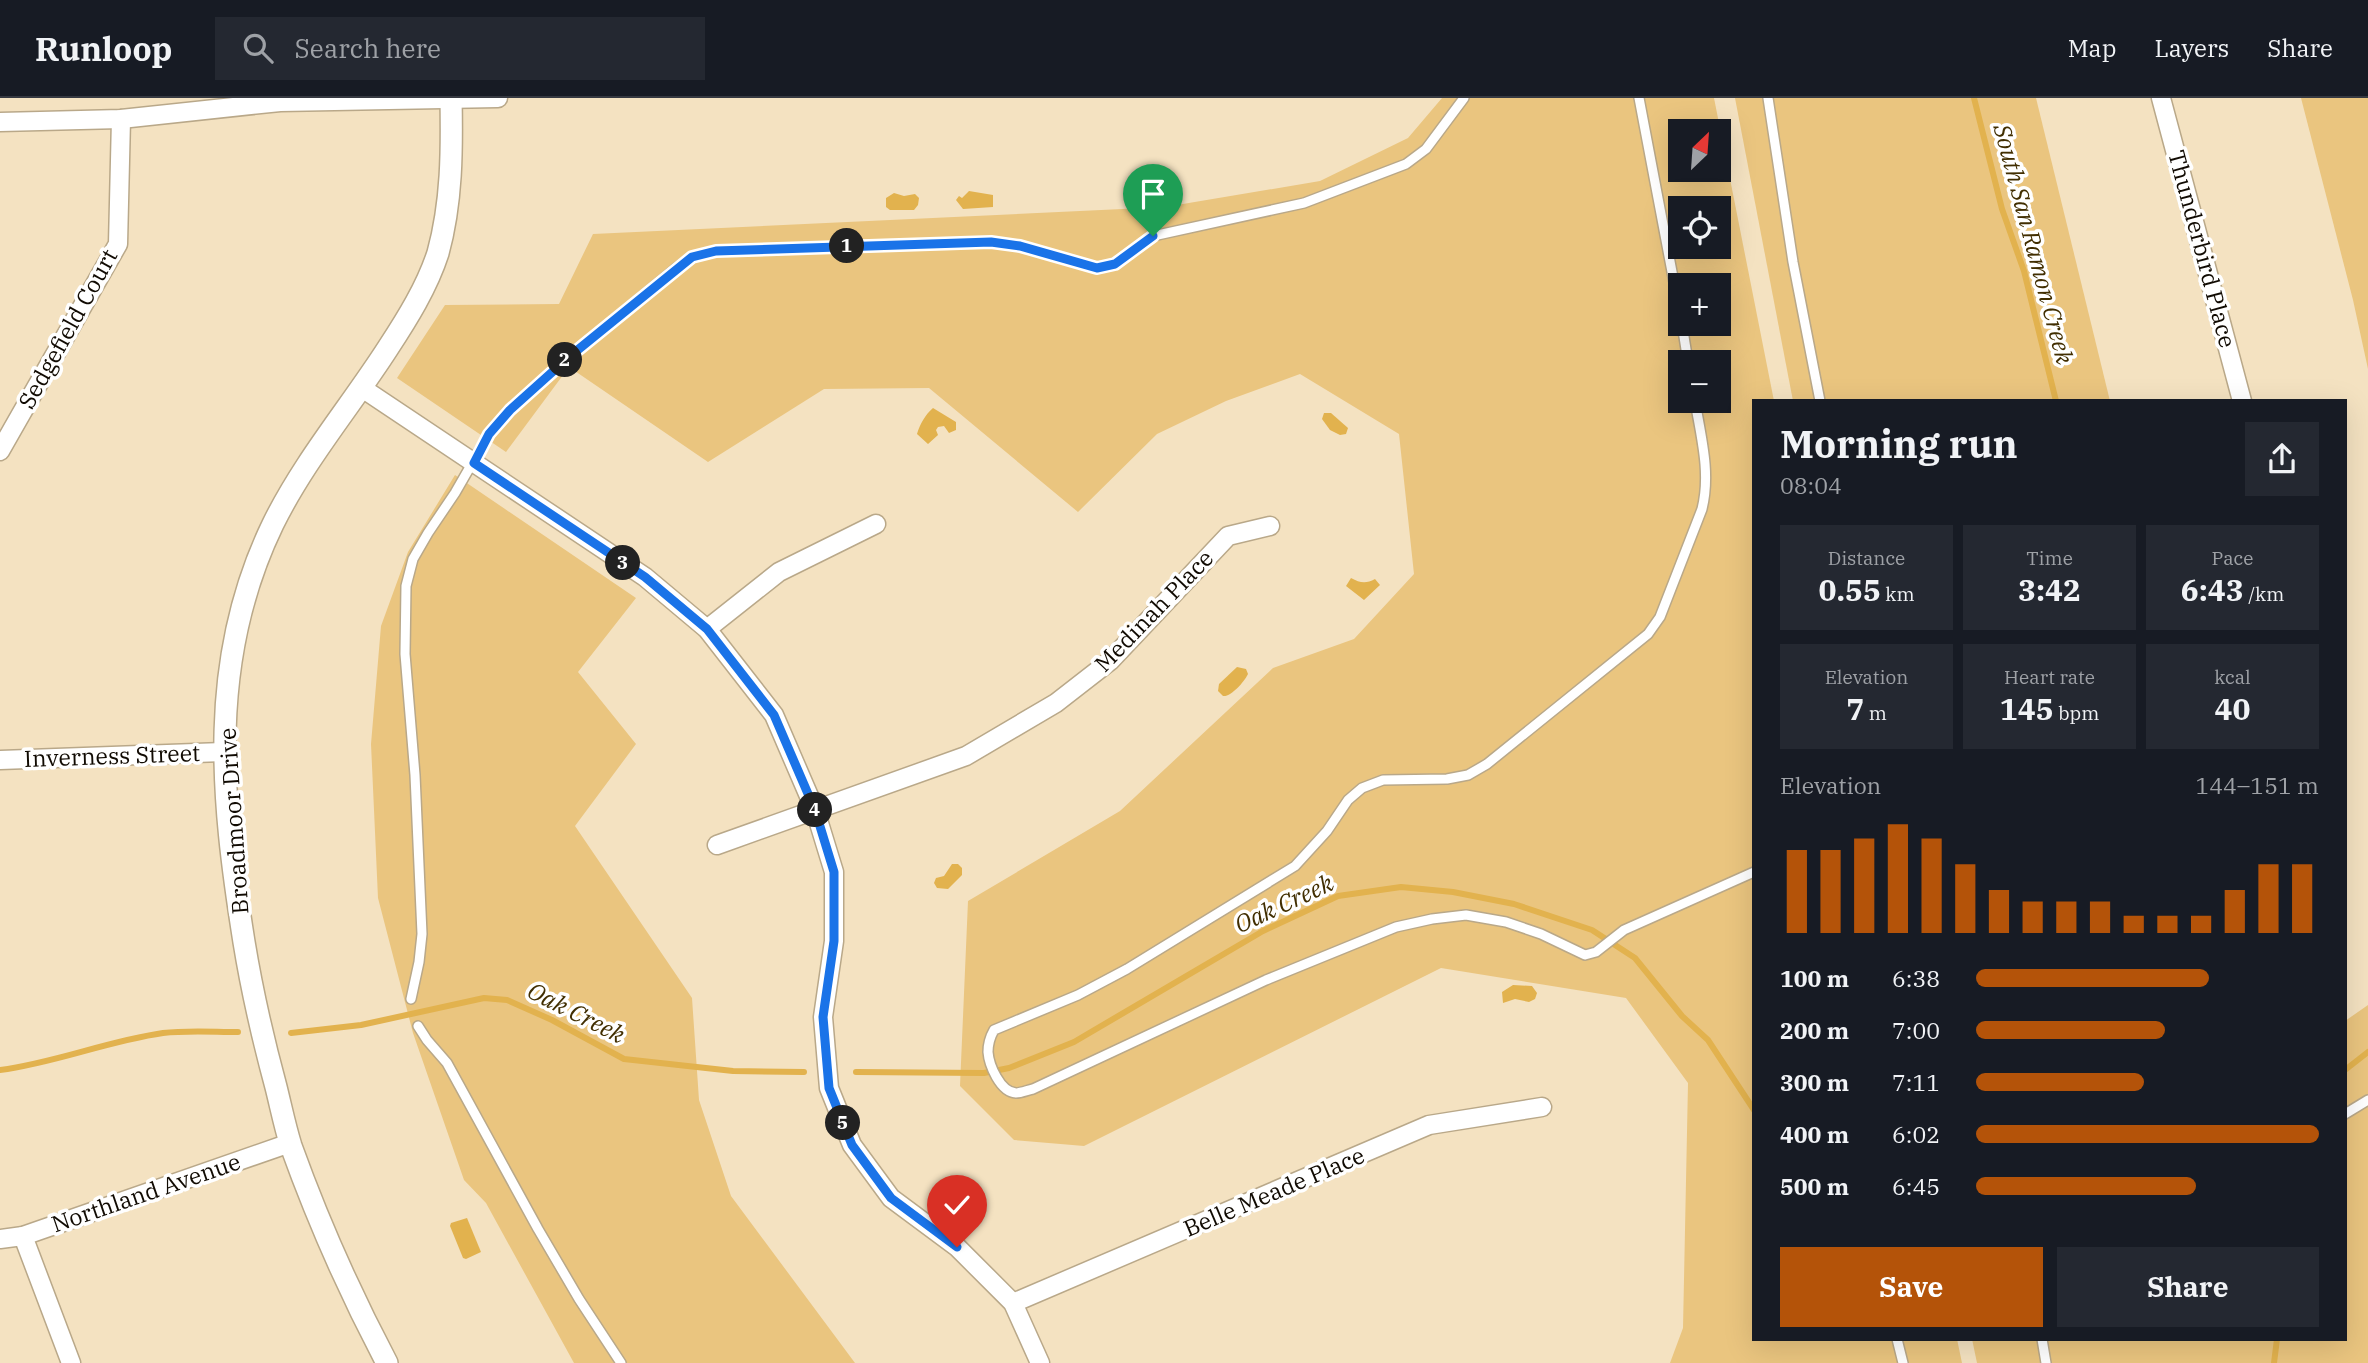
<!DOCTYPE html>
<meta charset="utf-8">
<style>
:root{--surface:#171b24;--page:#242831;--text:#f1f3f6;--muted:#9ea1a6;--line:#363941;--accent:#b45309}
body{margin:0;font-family:"IBM Plex Serif",serif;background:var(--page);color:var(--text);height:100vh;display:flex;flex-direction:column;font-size:26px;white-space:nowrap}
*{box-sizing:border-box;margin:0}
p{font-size:23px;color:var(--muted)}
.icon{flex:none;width:38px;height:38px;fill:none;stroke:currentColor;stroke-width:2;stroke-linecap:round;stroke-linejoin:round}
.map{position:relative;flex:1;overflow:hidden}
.panel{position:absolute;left:1752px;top:301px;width:595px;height:942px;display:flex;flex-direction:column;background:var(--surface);border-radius:0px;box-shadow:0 7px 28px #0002}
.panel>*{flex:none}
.needle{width:46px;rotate:25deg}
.buttons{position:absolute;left:1668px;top:21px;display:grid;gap:14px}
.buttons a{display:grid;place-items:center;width:63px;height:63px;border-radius:0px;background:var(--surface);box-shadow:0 7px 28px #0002;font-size:35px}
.pin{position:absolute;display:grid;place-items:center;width:60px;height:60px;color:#fff;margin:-72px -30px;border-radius:50% 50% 50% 0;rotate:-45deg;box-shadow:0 0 7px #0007}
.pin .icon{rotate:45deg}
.km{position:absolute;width:35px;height:35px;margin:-18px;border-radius:50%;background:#222;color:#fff;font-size:19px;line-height:35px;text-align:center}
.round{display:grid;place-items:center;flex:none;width:74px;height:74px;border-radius:0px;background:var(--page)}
.summary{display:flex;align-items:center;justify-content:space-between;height:119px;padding:0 28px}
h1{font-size:38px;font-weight:700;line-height:52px}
.metrics{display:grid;grid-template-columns:repeat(3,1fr);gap:10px;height:119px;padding:7px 28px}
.metrics div{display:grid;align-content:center;border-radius:0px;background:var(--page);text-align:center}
.metrics b{font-size:30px;font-weight:700}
.metrics small{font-size:19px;font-weight:400}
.metrics p{font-size:19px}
.chart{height:196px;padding:14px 28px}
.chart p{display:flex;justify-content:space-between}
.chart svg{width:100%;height:126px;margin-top:7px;stroke:var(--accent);stroke-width:6}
.primary-button{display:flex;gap:14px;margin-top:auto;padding:14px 28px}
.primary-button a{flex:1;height:80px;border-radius:0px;background:var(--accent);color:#fff;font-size:28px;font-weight:700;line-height:80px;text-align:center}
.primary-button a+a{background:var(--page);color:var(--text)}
ul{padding:0 28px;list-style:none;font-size:23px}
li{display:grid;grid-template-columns:112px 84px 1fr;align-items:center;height:52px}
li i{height:18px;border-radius:9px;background:var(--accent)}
header{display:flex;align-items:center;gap:42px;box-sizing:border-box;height:98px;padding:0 35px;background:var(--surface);border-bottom:2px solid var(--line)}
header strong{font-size:33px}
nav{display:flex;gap:38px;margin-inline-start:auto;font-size:24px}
.search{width:490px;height:63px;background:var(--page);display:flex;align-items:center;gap:18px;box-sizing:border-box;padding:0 24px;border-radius:0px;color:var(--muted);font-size:26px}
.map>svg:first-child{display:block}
.green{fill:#eac57f;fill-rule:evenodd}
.water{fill:#e2b24e}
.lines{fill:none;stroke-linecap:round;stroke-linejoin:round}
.stream{stroke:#e2b24e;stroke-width:6}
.service-casing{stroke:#b9a889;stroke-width:12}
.minor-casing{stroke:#b9a889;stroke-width:21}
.tertiary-casing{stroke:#b9a889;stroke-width:24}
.service{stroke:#fff;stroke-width:9}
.minor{stroke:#fff;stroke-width:18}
.tertiary{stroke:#fff;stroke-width:21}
.route-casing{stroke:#fff;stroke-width:14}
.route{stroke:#1a73e8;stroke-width:9}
.labels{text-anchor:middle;stroke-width:7;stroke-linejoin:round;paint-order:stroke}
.street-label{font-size:23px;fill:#100a02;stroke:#fff}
.water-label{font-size:24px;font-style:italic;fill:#412e01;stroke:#fff}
</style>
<header>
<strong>Runloop</strong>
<div class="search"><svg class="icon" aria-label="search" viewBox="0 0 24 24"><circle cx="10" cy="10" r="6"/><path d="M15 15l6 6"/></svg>Search here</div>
<nav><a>Map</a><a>Layers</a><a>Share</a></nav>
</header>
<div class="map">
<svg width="2368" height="1265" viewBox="0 0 2368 1265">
<rect width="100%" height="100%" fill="#f4e2c1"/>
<g class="green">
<path d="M1442 0H1714L1774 303H1754V1241H1957L1962 1265H1670L1683 1230 1688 985 1626 900 1441 870 1084 1048 1014 1042 960 988 968 803 1120 713 1273 570 1354 541 1414 476 1399 336 1300 276 1226 303 1157 336 1078 414 929 290 824 291 708 364 569 269 506 354 397 280 445 207 559 206 593 136 1165 109 1320 83 1408 40ZM1680 33H1718V72H1680ZM1680 110H1718V149H1680ZM1680 187H1718V226H1680ZM1680 264H1718V303H1680Z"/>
<polygon points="1735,0 2036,0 2110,303 1793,303"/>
<polygon points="2301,0 2368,0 2368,271 2353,202"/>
<polygon points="455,377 636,500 578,574 636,646 575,728 692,900 699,1002 731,1098 855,1265 574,1265 486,1105 464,1082 413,935 378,800 371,646 381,528 408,454"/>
<polygon points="2368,907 2368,1265 1977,1265 1972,1241 2345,1241 2345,923"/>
</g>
<g class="water">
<polygon points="969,93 993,97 993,109 963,111 956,102 959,98 962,100"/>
<polygon points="894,95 904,98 915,96 919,100 918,107 914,112 890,112 886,109 886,100"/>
<path d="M933 310 956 324V332L949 335 944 328 938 329 936 332 938 337 928 346 917 336C920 326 925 317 933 310Z"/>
<polygon points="1324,315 1331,315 1348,330 1346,336 1340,337 1330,332 1322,321"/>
<path d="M1351 480C1360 485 1366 486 1375 481L1380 487 1364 502 1346 488Z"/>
<path d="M1237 569 1246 571 1248 576C1244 584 1231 599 1223 598L1218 593 1219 586Z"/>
<polygon points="952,766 958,766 962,770 962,777 948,791 937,790 934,785 936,780 944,778"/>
<polygon points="1513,887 1532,888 1537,895 1535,901 1529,904 1515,901 1503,905 1502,894"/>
<polygon points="467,1120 481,1154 466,1161 463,1160 450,1128 451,1125"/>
</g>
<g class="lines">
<g class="stream">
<polyline points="1974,0 2002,111 2024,173 2056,303"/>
<polyline points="291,935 361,927 484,900 507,902 552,922 624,961 733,973 804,974"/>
<path d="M0 972C55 965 107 943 163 935 187 932 214 934 238 934"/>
<polyline points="2345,972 2368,954"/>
<polyline points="856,974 984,975 1009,970 1074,944 1263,833 1338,798 1401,789 1453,794 1514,806 1592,832 1635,860 1682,918 1708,942 1754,1012"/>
<polyline points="2274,1265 2277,1241"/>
</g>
<defs>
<g id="service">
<polyline points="1639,0 1680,216"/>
<polyline points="1768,0 1793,164 1820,303"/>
<polyline points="1682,226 1688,264"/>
<path d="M1695 303C1701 339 1711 375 1702 411L1660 519 1648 536 1487 666 1468 677 1447 681 1383 682 1362 690 1348 702 1327 733 1295 768 1127 871 1078 897 994 932C990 939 988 945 988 954 989 967 1000 994 1016 995 1021 995 1028 992 1033 991L1266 882 1396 829 1432 821 1466 817 1506 824 1541 836 1585 857 1596 854 1624 832 1754 774"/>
<polyline points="411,901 419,864 422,836 415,677 405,556 406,488 413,461 428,435 455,395 489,336 510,312 569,259 675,171 692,159 716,153 991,144 1020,148 1097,170 1115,166 1153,138 1304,105 1406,66 1426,51 1464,0"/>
<polyline points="418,928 427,942 447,965 538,1131 579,1201 621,1265"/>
<polyline points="2345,1016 2368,1002"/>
<polyline points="1897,1241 1903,1265"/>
<polyline points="2042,1241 2046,1265"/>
</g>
<g id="minor">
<polyline points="2161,0 2242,303"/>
<polyline points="0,24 121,21 280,4 498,0"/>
<polyline points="362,290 645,479 707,531 774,617 815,712 834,774 834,843 823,919 829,990 852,1047 891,1100 957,1149 1013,1205 1040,1265"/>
<polyline points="0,353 118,146 121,21"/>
<polyline points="707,531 779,474 876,426"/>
<polyline points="0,662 223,654"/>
<polyline points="717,747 966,658 1056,605 1110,563 1228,438 1270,428"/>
<polyline points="23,1138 71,1265"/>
<polyline points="0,1141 23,1138 290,1045"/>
<polyline points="1013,1205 1429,1027 1542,1009"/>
</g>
<path id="tertiary" d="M387 1265C350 1195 318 1123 291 1048 285 1029 281 1009 276 989 263 941 252 893 244 844 221 700 207 562 273 426 304 363 350 309 388 250 407 221 427 189 438 155 452 104 452 52 451 0"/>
</defs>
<use href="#service" class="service-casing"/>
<use href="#minor" class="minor-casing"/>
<use href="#tertiary" class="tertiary-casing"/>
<use href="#service" class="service"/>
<use href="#minor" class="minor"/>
<use href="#tertiary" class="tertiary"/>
</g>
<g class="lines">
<defs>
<polyline id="route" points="957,1149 891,1100 852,1047 829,990 823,919 834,843 834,774 815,712 774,617 707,531 645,479 474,365 489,336 510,312 569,259 692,159 716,153 991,144 1020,148 1097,170 1115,166 1153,138"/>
</defs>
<use href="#route" class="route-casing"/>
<use href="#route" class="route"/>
</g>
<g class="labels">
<g class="street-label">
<text transform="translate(2202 151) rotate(75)" y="8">Thunderbird Place</text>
<text transform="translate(68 231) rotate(-61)" y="8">Sedgefield Court</text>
<text transform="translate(1154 513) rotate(-46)" y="8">Medinah Place</text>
<text transform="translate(112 658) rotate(-2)" y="8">Inverness Street</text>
<text transform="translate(234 723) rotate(-94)" y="8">Broadmoor Drive</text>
<text transform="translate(1274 1094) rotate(-23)" y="8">Belle Meade Place</text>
<text transform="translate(146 1095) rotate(-19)" y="8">Northland Avenue</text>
</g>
<g class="water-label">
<text transform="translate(2033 146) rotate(75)" y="8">South San Ramon Creek</text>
<text transform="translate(1284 806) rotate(-25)" y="8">Oak Creek</text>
<text transform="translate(576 915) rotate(27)" y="8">Oak Creek</text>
</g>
</g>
</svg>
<div class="buttons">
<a><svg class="needle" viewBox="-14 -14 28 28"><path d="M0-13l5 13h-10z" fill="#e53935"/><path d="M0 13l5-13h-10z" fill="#9ea1a6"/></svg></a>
<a><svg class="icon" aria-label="locate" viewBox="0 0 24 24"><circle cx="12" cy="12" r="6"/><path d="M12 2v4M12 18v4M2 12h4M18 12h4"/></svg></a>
<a>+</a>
<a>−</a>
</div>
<div class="pin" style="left:1153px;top:138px;background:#1e9e55"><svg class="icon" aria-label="arrive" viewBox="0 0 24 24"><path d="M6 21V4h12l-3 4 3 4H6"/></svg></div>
<div class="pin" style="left:957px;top:1149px;background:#d93025"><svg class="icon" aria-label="check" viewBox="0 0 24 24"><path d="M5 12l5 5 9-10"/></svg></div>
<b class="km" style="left:847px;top:148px">1</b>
<b class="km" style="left:565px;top:262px">2</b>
<b class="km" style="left:623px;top:465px">3</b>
<b class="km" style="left:815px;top:712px">4</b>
<b class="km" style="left:843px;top:1025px">5</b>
<section class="panel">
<div class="summary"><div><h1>Morning run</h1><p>08:04</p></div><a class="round"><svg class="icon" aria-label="share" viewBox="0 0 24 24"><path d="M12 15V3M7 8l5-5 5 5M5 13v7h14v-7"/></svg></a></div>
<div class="metrics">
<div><p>Distance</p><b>0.55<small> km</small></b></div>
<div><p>Time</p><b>3:42</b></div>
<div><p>Pace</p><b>6:43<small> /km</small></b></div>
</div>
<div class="metrics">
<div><p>Elevation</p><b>7<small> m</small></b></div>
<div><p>Heart rate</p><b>145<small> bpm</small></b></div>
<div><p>kcal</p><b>40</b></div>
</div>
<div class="chart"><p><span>Elevation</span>144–151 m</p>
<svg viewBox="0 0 160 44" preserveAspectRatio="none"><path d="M5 44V15M15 44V15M25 44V11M35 44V6M45 44V11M55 44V20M65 44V29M75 44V33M85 44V33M95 44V33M105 44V38M115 44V38M125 44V38M135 44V29M145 44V20M155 44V20"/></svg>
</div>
<ul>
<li><b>100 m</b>6:38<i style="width:68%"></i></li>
<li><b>200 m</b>7:00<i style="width:55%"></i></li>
<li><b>300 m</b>7:11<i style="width:49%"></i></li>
<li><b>400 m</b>6:02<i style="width:100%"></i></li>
<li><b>500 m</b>6:45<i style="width:64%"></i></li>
</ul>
<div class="primary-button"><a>Save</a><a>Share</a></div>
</section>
</div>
